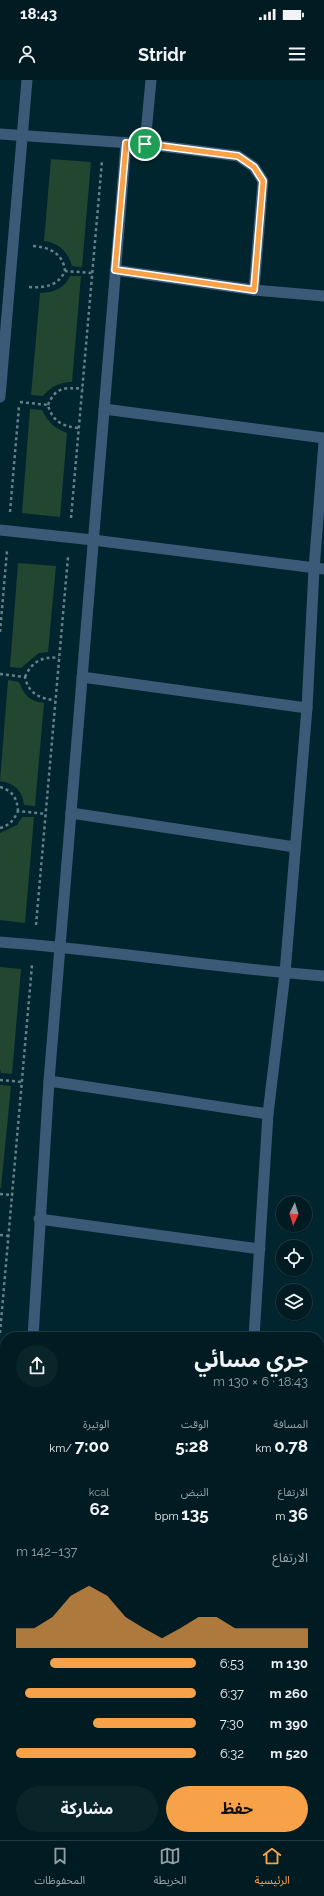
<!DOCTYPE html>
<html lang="ar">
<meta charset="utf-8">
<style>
:root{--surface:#001c22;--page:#0a252a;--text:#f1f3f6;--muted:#95a1a5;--line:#223a40;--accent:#f7a148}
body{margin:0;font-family:Raleway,"Noto Sans Arabic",sans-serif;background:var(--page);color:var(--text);direction:rtl;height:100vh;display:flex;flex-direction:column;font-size:15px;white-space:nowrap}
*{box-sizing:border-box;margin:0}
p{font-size:13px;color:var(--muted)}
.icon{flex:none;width:22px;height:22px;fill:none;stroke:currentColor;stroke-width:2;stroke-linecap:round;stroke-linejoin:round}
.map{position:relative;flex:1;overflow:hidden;direction:ltr}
.drawer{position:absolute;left:0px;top:1252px;width:324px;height:508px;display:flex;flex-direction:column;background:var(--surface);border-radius:16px 16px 0 0;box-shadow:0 1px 3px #0004,0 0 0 1px var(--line);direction:rtl}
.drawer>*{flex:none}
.needle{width:26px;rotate:184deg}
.tools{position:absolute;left:276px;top:1116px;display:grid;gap:8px}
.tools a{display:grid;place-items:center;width:36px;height:36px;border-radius:50%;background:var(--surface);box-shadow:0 1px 3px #0004,0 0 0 1px var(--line);font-size:20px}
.pin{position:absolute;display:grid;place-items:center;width:34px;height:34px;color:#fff;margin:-17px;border:2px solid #fff;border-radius:50%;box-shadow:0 1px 4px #0007}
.round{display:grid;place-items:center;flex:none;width:42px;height:42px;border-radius:21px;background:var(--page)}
.overview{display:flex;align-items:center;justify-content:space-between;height:68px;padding:0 16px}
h1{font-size:22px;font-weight:700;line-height:30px}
.stats{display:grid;grid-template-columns:repeat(3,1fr);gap:6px;height:68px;padding:4px 16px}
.stats div{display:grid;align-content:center}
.stats b{font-size:17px;font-weight:700}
.stats small{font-size:11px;font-weight:400}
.stats p{font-size:11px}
.chart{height:112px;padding:8px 16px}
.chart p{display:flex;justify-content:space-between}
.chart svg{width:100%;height:72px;margin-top:4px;fill:var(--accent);opacity:.7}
.button{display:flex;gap:8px;margin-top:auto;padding:8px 16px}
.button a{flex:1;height:46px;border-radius:24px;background:var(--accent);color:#111;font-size:16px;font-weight:700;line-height:46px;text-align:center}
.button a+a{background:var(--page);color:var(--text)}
ul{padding:0 16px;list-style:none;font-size:13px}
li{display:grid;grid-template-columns:64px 48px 1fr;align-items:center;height:30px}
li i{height:10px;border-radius:5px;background:var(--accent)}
.status{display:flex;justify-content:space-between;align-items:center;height:28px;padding:0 20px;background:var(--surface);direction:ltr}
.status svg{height:11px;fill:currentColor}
header{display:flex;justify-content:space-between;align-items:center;height:52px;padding:0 16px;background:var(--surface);font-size:18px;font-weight:700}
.tabs{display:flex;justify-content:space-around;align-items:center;height:56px;border-top:1px solid var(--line);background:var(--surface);font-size:11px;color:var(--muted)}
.tabs a{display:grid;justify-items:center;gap:2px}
.tabs .current{color:var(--accent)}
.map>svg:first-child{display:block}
.green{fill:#234631}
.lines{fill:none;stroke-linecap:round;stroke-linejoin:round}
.path{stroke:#648189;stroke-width:2.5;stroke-dasharray:3 3;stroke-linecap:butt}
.minor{stroke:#3a5a77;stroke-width:11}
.tertiary{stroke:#3a5a77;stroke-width:11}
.route-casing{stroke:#fff;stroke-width:8}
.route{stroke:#f7a148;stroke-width:5}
</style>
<div class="status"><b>18:43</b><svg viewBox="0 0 49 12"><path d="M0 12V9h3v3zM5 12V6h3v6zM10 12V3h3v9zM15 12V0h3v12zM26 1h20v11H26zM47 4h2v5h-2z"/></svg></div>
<header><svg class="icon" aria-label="menu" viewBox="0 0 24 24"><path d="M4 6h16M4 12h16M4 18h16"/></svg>Stridr<svg class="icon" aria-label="person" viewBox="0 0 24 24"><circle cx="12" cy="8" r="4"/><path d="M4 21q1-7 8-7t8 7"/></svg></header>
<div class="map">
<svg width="324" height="1760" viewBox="0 0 324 1760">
<rect width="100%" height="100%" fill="#00252e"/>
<g class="green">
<path d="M51 79 91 82 82 187 72 186C69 173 58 162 44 161Z"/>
<path d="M70 196H81L72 302C59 302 51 307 43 316L31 315 40 213C53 213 65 208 70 196Z"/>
<path d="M30 329 42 330C48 342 54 348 67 353L60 437 22 433Z"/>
<polygon points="18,483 56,486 48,572 39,573 21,588 10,587"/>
<path d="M8 600 19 602C24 615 29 621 44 623L35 726 24 725C23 711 14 703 0 701Z"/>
<polygon points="22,737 34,737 25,843 0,840 0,753 17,745"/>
<polygon points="0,887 21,889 12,994 1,993 0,989"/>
<polygon points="0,1005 11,1006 1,1108 0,1108"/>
</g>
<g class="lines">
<g class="path">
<path d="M33 166C49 167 63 173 65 191"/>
<path d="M29 207C45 208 58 206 65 191L92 193"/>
<path d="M20 322 48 325C52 341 63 347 79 348"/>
<path d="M48 325C55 307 66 307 83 309"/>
<polyline points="10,432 19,326"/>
<polyline points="71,438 102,81"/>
<polyline points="0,552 7,471"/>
<path d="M0 594 25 597C28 613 40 619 55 620"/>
<path d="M25 597C32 581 43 576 59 578"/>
<path d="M0 707C13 711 17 718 18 731"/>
<path d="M0 748C10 745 14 740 18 731L46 734"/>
<polyline points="36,845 68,477"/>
<polyline points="0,1000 22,1002"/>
<polyline points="0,1114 13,1115"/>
<polyline points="0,1155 9,1156"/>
<polyline points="0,1253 32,885"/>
</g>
<g class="minor">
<polyline points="0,54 145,64 238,76 254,87 263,101 254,210"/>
<polyline points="145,64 151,0"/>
<polyline points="115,190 254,210 324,216"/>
<polyline points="0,317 27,0"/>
<polyline points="104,329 324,358"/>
<polyline points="0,450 93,460 324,489"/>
<polyline points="82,597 307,628"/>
<polyline points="71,733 295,767"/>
<path d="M0 862C108 870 216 888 324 896"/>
<polyline points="49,1001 268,1034"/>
<polyline points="39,1139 260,1169"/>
<polyline points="33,1257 49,1001 126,63"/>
<polyline points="254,1257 268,1034 285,893 307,628 314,489 324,362"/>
<polyline points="319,1382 324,1409"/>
<polyline points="319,1489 324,1489"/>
<polyline points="59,1760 59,1755"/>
<polyline points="320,1760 324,1704"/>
</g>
<g class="tertiary">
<polyline points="0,1287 5,1288"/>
<polyline points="319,1302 324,1300"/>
<polyline points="319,1317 323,1330 319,1341"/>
<polyline points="0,1322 5,1322"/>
</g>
</g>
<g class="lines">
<defs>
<polygon id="route" points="126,63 145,64 238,76 254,87 263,101 254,210 115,190"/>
</defs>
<use href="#route" class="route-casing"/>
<use href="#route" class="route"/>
</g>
</svg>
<div class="tools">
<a><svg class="needle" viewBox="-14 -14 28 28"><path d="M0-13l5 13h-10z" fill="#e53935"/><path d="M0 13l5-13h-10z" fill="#95a1a5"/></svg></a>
<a><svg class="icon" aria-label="locate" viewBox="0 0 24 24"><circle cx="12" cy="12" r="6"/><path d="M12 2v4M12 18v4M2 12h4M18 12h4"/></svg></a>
<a><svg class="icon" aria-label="layers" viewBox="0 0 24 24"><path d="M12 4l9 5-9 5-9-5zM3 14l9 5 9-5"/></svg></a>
</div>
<div class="pin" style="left:145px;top:64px;background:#1e9e55"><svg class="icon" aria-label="arrive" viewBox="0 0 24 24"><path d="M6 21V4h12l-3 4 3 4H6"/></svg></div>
<section class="drawer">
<div class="overview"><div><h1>جري مسائي</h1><p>18:43 · 6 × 130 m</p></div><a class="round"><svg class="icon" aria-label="share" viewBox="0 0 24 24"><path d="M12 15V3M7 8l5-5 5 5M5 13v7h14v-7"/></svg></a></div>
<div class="stats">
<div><p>المسافة</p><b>0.78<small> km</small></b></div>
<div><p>الوقت</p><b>5:28</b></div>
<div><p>الوتيرة</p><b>7:00<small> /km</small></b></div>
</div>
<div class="stats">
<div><p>الارتفاع</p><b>36<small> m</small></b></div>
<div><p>النبض</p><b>135<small> bpm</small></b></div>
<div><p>kcal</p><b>62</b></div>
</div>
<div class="chart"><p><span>الارتفاع</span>137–142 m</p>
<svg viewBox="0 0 160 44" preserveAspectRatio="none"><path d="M0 44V32L10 32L20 25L30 12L40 6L50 12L60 25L70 32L80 38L90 32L100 25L110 25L120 32L130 32L140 32L150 32L160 32V44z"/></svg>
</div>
<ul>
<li><b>130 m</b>6:53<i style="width:81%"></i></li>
<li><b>260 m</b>6:37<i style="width:95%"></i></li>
<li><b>390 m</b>7:30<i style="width:57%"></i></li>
<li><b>520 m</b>6:32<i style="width:100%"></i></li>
</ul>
<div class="button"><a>حفظ</a><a>مشاركة</a></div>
</section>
</div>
<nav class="tabs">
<a class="current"><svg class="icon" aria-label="home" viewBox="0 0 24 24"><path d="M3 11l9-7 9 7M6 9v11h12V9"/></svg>الرئيسية</a>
<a><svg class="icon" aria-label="map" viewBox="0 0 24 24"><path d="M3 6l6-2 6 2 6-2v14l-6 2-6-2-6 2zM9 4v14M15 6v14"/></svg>الخريطة</a>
<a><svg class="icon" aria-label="saved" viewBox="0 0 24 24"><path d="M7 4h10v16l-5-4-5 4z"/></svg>المحفوظات</a>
</nav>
